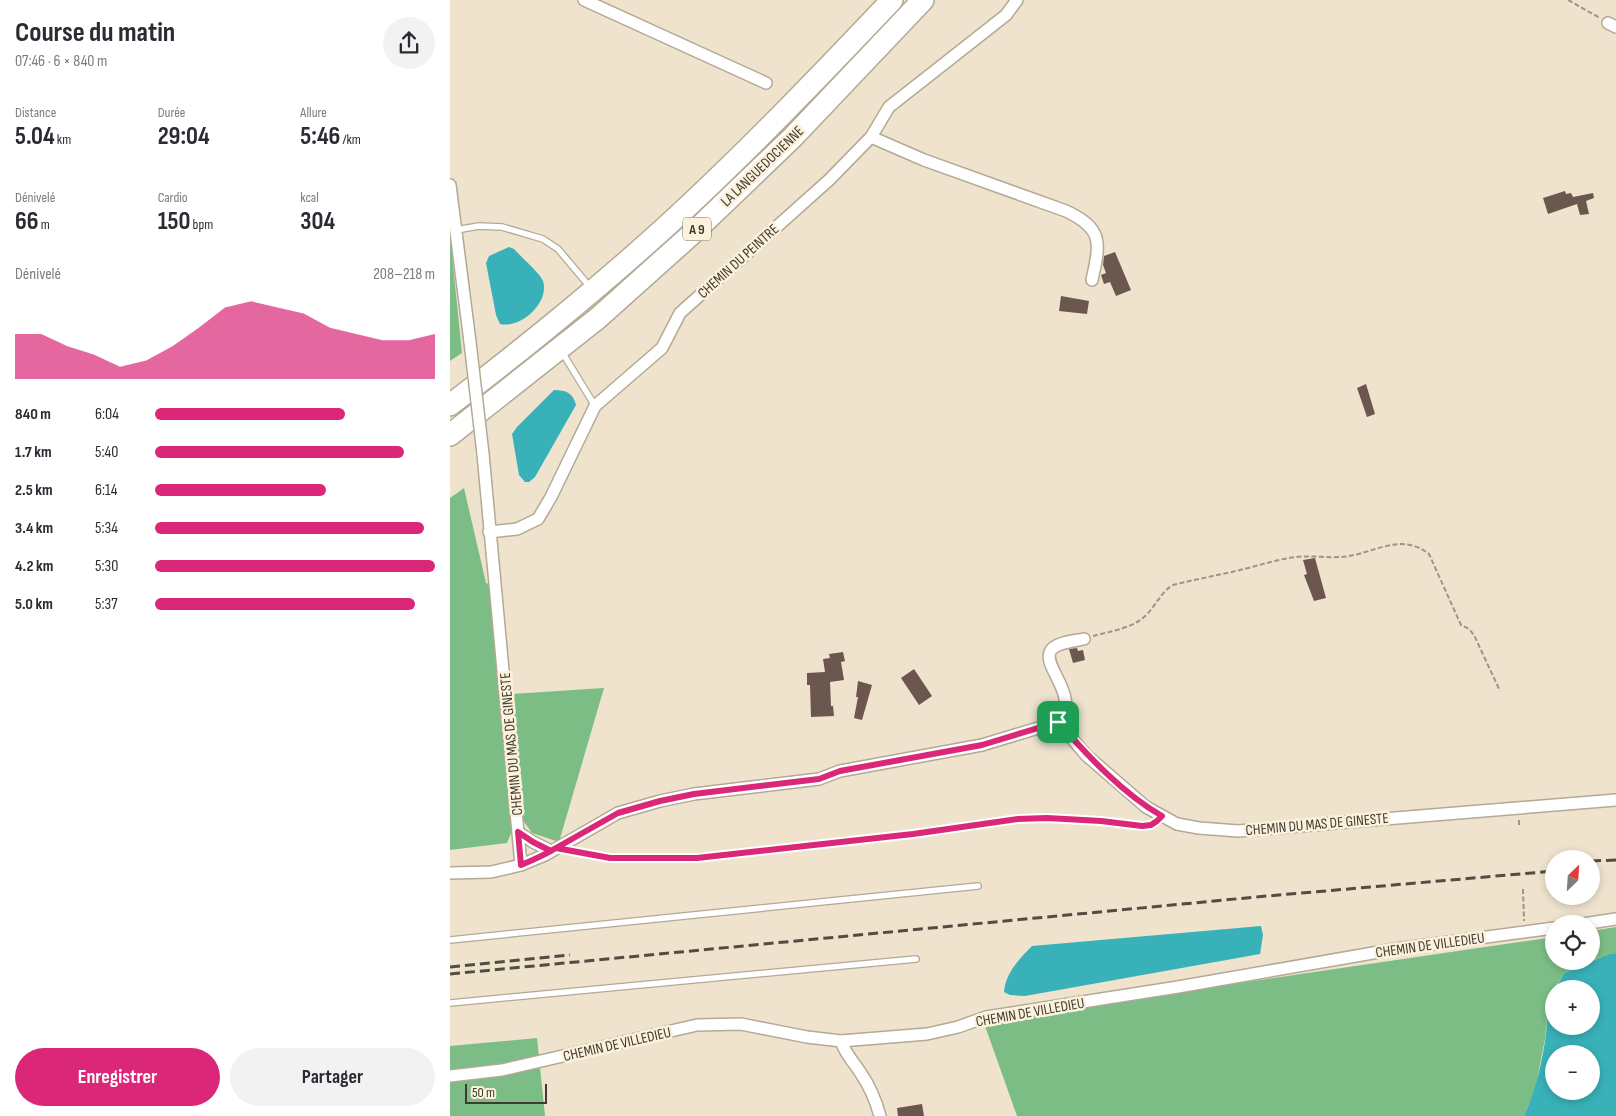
<!DOCTYPE html>
<html lang="fr">
<meta charset="utf-8">
<style>
:root{--surface:#fff;--page:#f2f2f3;--text:#2b2b33;--muted:#7c7c81;--accent:#db2777}
body{margin:0;font-family:"Sofia Sans Condensed",sans-serif;background:var(--page);color:var(--text);height:100vh;display:flex;flex-direction:column;font-size:19px;white-space:nowrap}
*{box-sizing:border-box;margin:0}
p{font-size:16px;color:var(--muted)}
.icon{flex:none;width:28px;height:28px;fill:none;stroke:currentColor;stroke-width:2;stroke-linecap:round;stroke-linejoin:round}
.map{position:relative;flex:1;overflow:hidden}
.sheet{display:flex;flex-direction:column;background:var(--surface);width:450px}
.sheet>*{flex:none}
.needle{width:32px;rotate:25deg}
.tools{position:absolute;left:1095px;top:850px;display:grid;gap:10px}
.tools a{display:grid;place-items:center;width:55px;height:55px;border-radius:50%;background:var(--surface);box-shadow:0 2px 8px #0003;font-size:25px}
.scale{position:absolute;left:15px;bottom:12px;width:82px;box-sizing:border-box;padding-left:5px;border:2px solid #3f3b32;border-top:0;font-size:14px;line-height:18px;white-space:nowrap;color:#3f3b32;-webkit-text-stroke:4px #fcf1db;paint-order:stroke}
.pin{position:absolute;display:grid;place-items:center;width:42px;height:42px;color:#fff;margin:-21px;border-radius:10px;box-shadow:0 2px 8px #0006}
.round{display:grid;place-items:center;flex:none;width:52px;height:52px;border-radius:26px;background:var(--page)}
.headline{display:flex;align-items:center;justify-content:space-between;height:85px;padding:0 15px}
h1{font-size:28px;font-weight:700;line-height:38px}
.stats{display:grid;grid-template-columns:repeat(3,1fr);gap:8px;height:85px;padding:5px 15px}
.stats div{display:grid;align-content:center}
.stats b{font-size:25px;font-weight:700}
.stats small{font-size:14px;font-weight:400}
.stats p{font-size:14px}
.chart{height:140px;padding:10px 15px}
.chart p{display:flex;justify-content:space-between}
.chart svg{width:100%;height:90px;margin-top:5px;fill:var(--accent);opacity:.7}
.primary-button{display:flex;gap:10px;margin-top:auto;padding:10px 15px}
.primary-button a{flex:1;height:58px;border-radius:30px;background:var(--accent);color:#fff;font-size:20px;font-weight:700;line-height:58px;text-align:center}
.primary-button a+a{background:var(--page);color:var(--text)}
ul{padding:0 15px;list-style:none;font-size:16px}
li{display:grid;grid-template-columns:80px 60px 1fr;align-items:center;height:38px}
li i{height:12px;border-radius:6px;background:var(--accent)}
main{display:flex;flex:1;min-height:0}
.map>svg:first-child{display:block}
.forest{fill:#7cbd86}
.water{fill:#39b1b8;fill-rule:evenodd}
.building{fill:#6c574e}
.lines{fill:none;stroke-linecap:round;stroke-linejoin:round}
.lane-casing{stroke:#b3a994;stroke-width:8}
.street-casing{stroke:#b3a994;stroke-width:14}
.highway-casing{stroke:#b3a994;stroke-width:24}
.path{stroke:#9d9585;stroke-width:2;stroke-dasharray:5 2.5;stroke-linecap:butt}
.lane{stroke:#fff;stroke-width:5.5}
.street{stroke:#fff;stroke-width:11}
.highway{stroke:#fff;stroke-width:21}
.rail{stroke:#524d42;stroke-width:3;stroke-dasharray:10 5;stroke-linecap:butt}
.street-bridge-casing{stroke:#b3a994;stroke-width:14;stroke-linecap:butt}
.street-bridge{stroke:#fff;stroke-width:11}
.route-casing{stroke:#fff;stroke-width:10}
.route{stroke:#db2777;stroke-width:6}
.labels{text-anchor:middle;stroke-width:5;stroke-linejoin:round;paint-order:stroke}
.shield{fill:#fcf1db;stroke:#787265;stroke-width:1}
.shield-label{font-size:14px;font-weight:bold;fill:#3f3b32}
.street-label{font-size:15px;fill:#3f3b32;stroke:#fcf1db}
</style>
<main>
<section class="sheet">
<div class="headline"><div><h1>Course du matin</h1><p>07:46 · 6 × 840 m</p></div><a class="round"><svg class="icon" aria-label="share" viewBox="0 0 24 24"><path d="M12 15V3M7 8l5-5 5 5M5 13v7h14v-7"/></svg></a></div>
<div class="stats">
<div><p>Distance</p><b>5.04<small> km</small></b></div>
<div><p>Durée</p><b>29:04</b></div>
<div><p>Allure</p><b>5:46<small> /km</small></b></div>
</div>
<div class="stats">
<div><p>Dénivelé</p><b>66<small> m</small></b></div>
<div><p>Cardio</p><b>150<small> bpm</small></b></div>
<div><p>kcal</p><b>304</b></div>
</div>
<div class="chart"><p><span>Dénivelé</span>208–218 m</p>
<svg viewBox="0 0 160 44" preserveAspectRatio="none"><path d="M0 44V22L10 22L20 28L30 32L40 38L50 35L60 28L70 19L80 9L90 6L100 9L110 12L120 19L130 22L140 25L150 25L160 22V44z"/></svg>
</div>
<ul>
<li><b>840 m</b>6:04<i style="width:68%"></i></li>
<li><b>1.7 km</b>5:40<i style="width:89%"></i></li>
<li><b>2.5 km</b>6:14<i style="width:61%"></i></li>
<li><b>3.4 km</b>5:34<i style="width:96%"></i></li>
<li><b>4.2 km</b>5:30<i style="width:100%"></i></li>
<li><b>5.0 km</b>5:37<i style="width:93%"></i></li>
</ul>
<div class="primary-button"><a>Enregistrer</a><a>Partager</a></div>
</section>
<div class="map">
<svg width="1166" height="1116" viewBox="0 0 1166 1116">
<rect width="100%" height="100%" fill="#efe3ce"/>
<g class="forest">
<polygon points="0,235 12,353 0,361"/>
<polygon points="14,488 36,583 43,586 67,819 57,843 0,850 0,498"/>
<polygon points="154,688 109,842 82,833 72,819 62,694"/>
<polygon points="1166,927 1166,953 1159,954 1141,961 1141,931"/>
<polygon points="1104,937 1104,961 1141,961 1114,973 1104,989 1099,1000 1095,1039 1085,1089 1074,1116 567,1116 535,1026 544,1019"/>
<polygon points="87,1038 95,1116 0,1116 0,1046"/>
</g>
<g class="water">
<path d="M59 247 64 249C71 257 89 272 93 281 100 303 70 329 50 324L46 315 36 263 39 256Z"/>
<path d="M104 390C116 390 123 393 126 405L85 477 79 482H75L69 475 62 434 67 427Z"/>
<path d="M811 926 813 935 810 954 575 996 560 995 554 992C555 974 569 959 582 946Z"/>
<path d="M1166 953V1116H1074C1085 1091 1091 1067 1095 1041 1098 1024 1096 1007 1104 991V1026H1141V989H1105L1114 973 1159 954ZM1104 1054H1141V1091H1104Z"/>
</g>
<g class="building">
<polygon points="1115,191 1116,194 1121,193 1123,197 1143,193 1144,198 1136,201 1139,214 1130,215 1127,204 1098,214 1093,198"/>
<polygon points="665,252 681,290 666,296 660,282 654,284 651,275 656,273 653,265 654,256"/>
<polygon points="611,296 639,301 637,314 609,311"/>
<polygon points="916,384 925,414 917,417 907,388"/>
<polygon points="865,558 876,598 864,601 854,575 857,574 853,560"/>
<polygon points="627,648 628,651 633,650 635,660 623,663 619,649"/>
<polygon points="393,652 395,661 391,662 394,680 380,682 381,706 383,706 384,716 361,717 360,685 357,685 357,673 375,672 373,659 380,658 379,654"/>
<polygon points="464,669 482,696 469,705 451,678"/>
<polygon points="408,681 422,685 412,720 404,718 408,697 406,697"/>
<polygon points="472,1104 474,1116 448,1116 447,1108"/>
</g>
<g class="lines">
<defs>
<g id="lane">
<polyline points="6,230 29,226 52,227 93,239 108,249 140,287"/>
<polyline points="112,352 145,406"/>
<polyline points="0,940 528,886"/>
<polyline points="0,1003 466,959"/>
</g>
<g id="street">
<polyline points="134,0 316,83"/>
<polyline points="1158,23 1166,27"/>
<path d="M421 137 474 160 616 211C654 229 650 243 642 280"/>
<polyline points="0,185 20,342"/>
<polyline points="33,454 71,865"/>
<polyline points="39,532 67,529 88,519 101,497 145,406 212,348 230,313 379,180 421,137 439,107 556,15 567,0"/>
<polyline points="608,722 636,755 696,807 727,824 749,828 788,831 1166,800"/>
<polyline points="68,832 83,842 101,851"/>
<path d="M0 873 41 872 71 865 95 855 168 813 210 801 244 794 369 779 390 771 532 745 608 722C632 696 590 666 601 650 607 642 625 641 634 639"/>
<polyline points="1133,924 1166,919"/>
<path d="M391 1041C397 1057 401 1058 410 1072 419 1085 426 1101 430 1116"/>
<polyline points="0,1076 52,1070 247,1025 291,1024 357,1037 391,1041 477,1034 508,1027 536,1017 728,987 946,949 1104,928"/>
</g>
<g id="highway">
<path d="M0 405C76 347 150 287 221 222 298 151 370 76 442 0"/>
<polyline points="0,435 148,318 244,232 343,137 473,0"/>
</g>
</defs>
<use href="#lane" class="lane-casing"/>
<use href="#street" class="street-casing"/>
<use href="#highway" class="highway-casing"/>
<g class="path">
<polyline points="1118,0 1150,18"/>
<path d="M643 636C661 631 685 628 697 614 707 604 711 592 723 585 746 579 770 575 794 569 811 565 828 559 846 557 863 555 882 559 899 556 928 551 952 533 979 554L1011 625 1019 629 1024 635 1050 691"/>
<polyline points="1069,820 1069,826"/>
<polyline points="123,851 160,858 247,858 463,834 568,819 597,818 651,821 692,825 702,824"/>
<polyline points="1073,889 1074,921"/>
</g>
<use href="#lane" class="lane"/>
<use href="#street" class="street"/>
<use href="#highway" class="highway"/>
<g class="rail">
<polyline points="1141,861 1166,860"/>
<polyline points="0,967 120,955"/>
<polyline points="0,974 806,897 1104,871"/>
</g>
<defs>
<polyline id="street-bridge" points="20,342 33,454"/>
</defs>
<use href="#street-bridge" class="street-bridge-casing"/>
<use href="#street-bridge" class="street-bridge"/>
</g>
<g class="lines">
<defs>
<path id="route" d="M608 722 532 745 390 771 369 779 244 794 210 801 168 813 106 848 101 851 83 842 68 832 71 865C83 860 95 855 106 848L160 858H247L463 834 568 819 597 818 651 821 692 826 701 825 707 821 712 816C673 794 637 755 608 722"/>
</defs>
<use href="#route" class="route-casing"/>
<use href="#route" class="route"/>
</g>
<g class="labels">
<rect class="shield" x="233" y="217.5" width="28" height="23" rx="4"/>
<g class="shield-label">
<text x="247" y="234">A 9</text>
</g>
<g class="street-label">
<text transform="translate(312 166) rotate(-44)" y="5">LA LANGUEDOCIENNE</text>
<text transform="translate(288 261) rotate(-42)" y="5">CHEMIN DU PEINTRE</text>
<text transform="translate(61 744) rotate(-95)" y="5">CHEMIN DU MAS DE GINESTE</text>
<text transform="translate(867 824) rotate(-5)" y="5">CHEMIN DU MAS DE GINESTE</text>
<text transform="translate(980 945) rotate(-8)" y="5">CHEMIN DE VILLEDIEU</text>
<text transform="translate(580 1012) rotate(-10)" y="5">CHEMIN DE VILLEDIEU</text>
<text transform="translate(167 1044) rotate(-13)" y="5">CHEMIN DE VILLEDIEU</text>
</g>
</g>
</svg>
<div class="tools">
<a><svg class="needle" viewBox="-14 -14 28 28"><path d="M0-13l5 13h-10z" fill="#e53935"/><path d="M0 13l5-13h-10z" fill="#7c7c81"/></svg></a>
<a><svg class="icon" aria-label="locate" viewBox="0 0 24 24"><circle cx="12" cy="12" r="6"/><path d="M12 2v4M12 18v4M2 12h4M18 12h4"/></svg></a>
<a>+</a>
<a>−</a>
</div>
<div class="scale">50 m</div>
<div class="pin" style="left:608px;top:722px;background:#1e9e55"><svg class="icon" aria-label="arrive" viewBox="0 0 24 24"><path d="M6 21V4h12l-3 4 3 4H6"/></svg></div>
</div>
</main>
